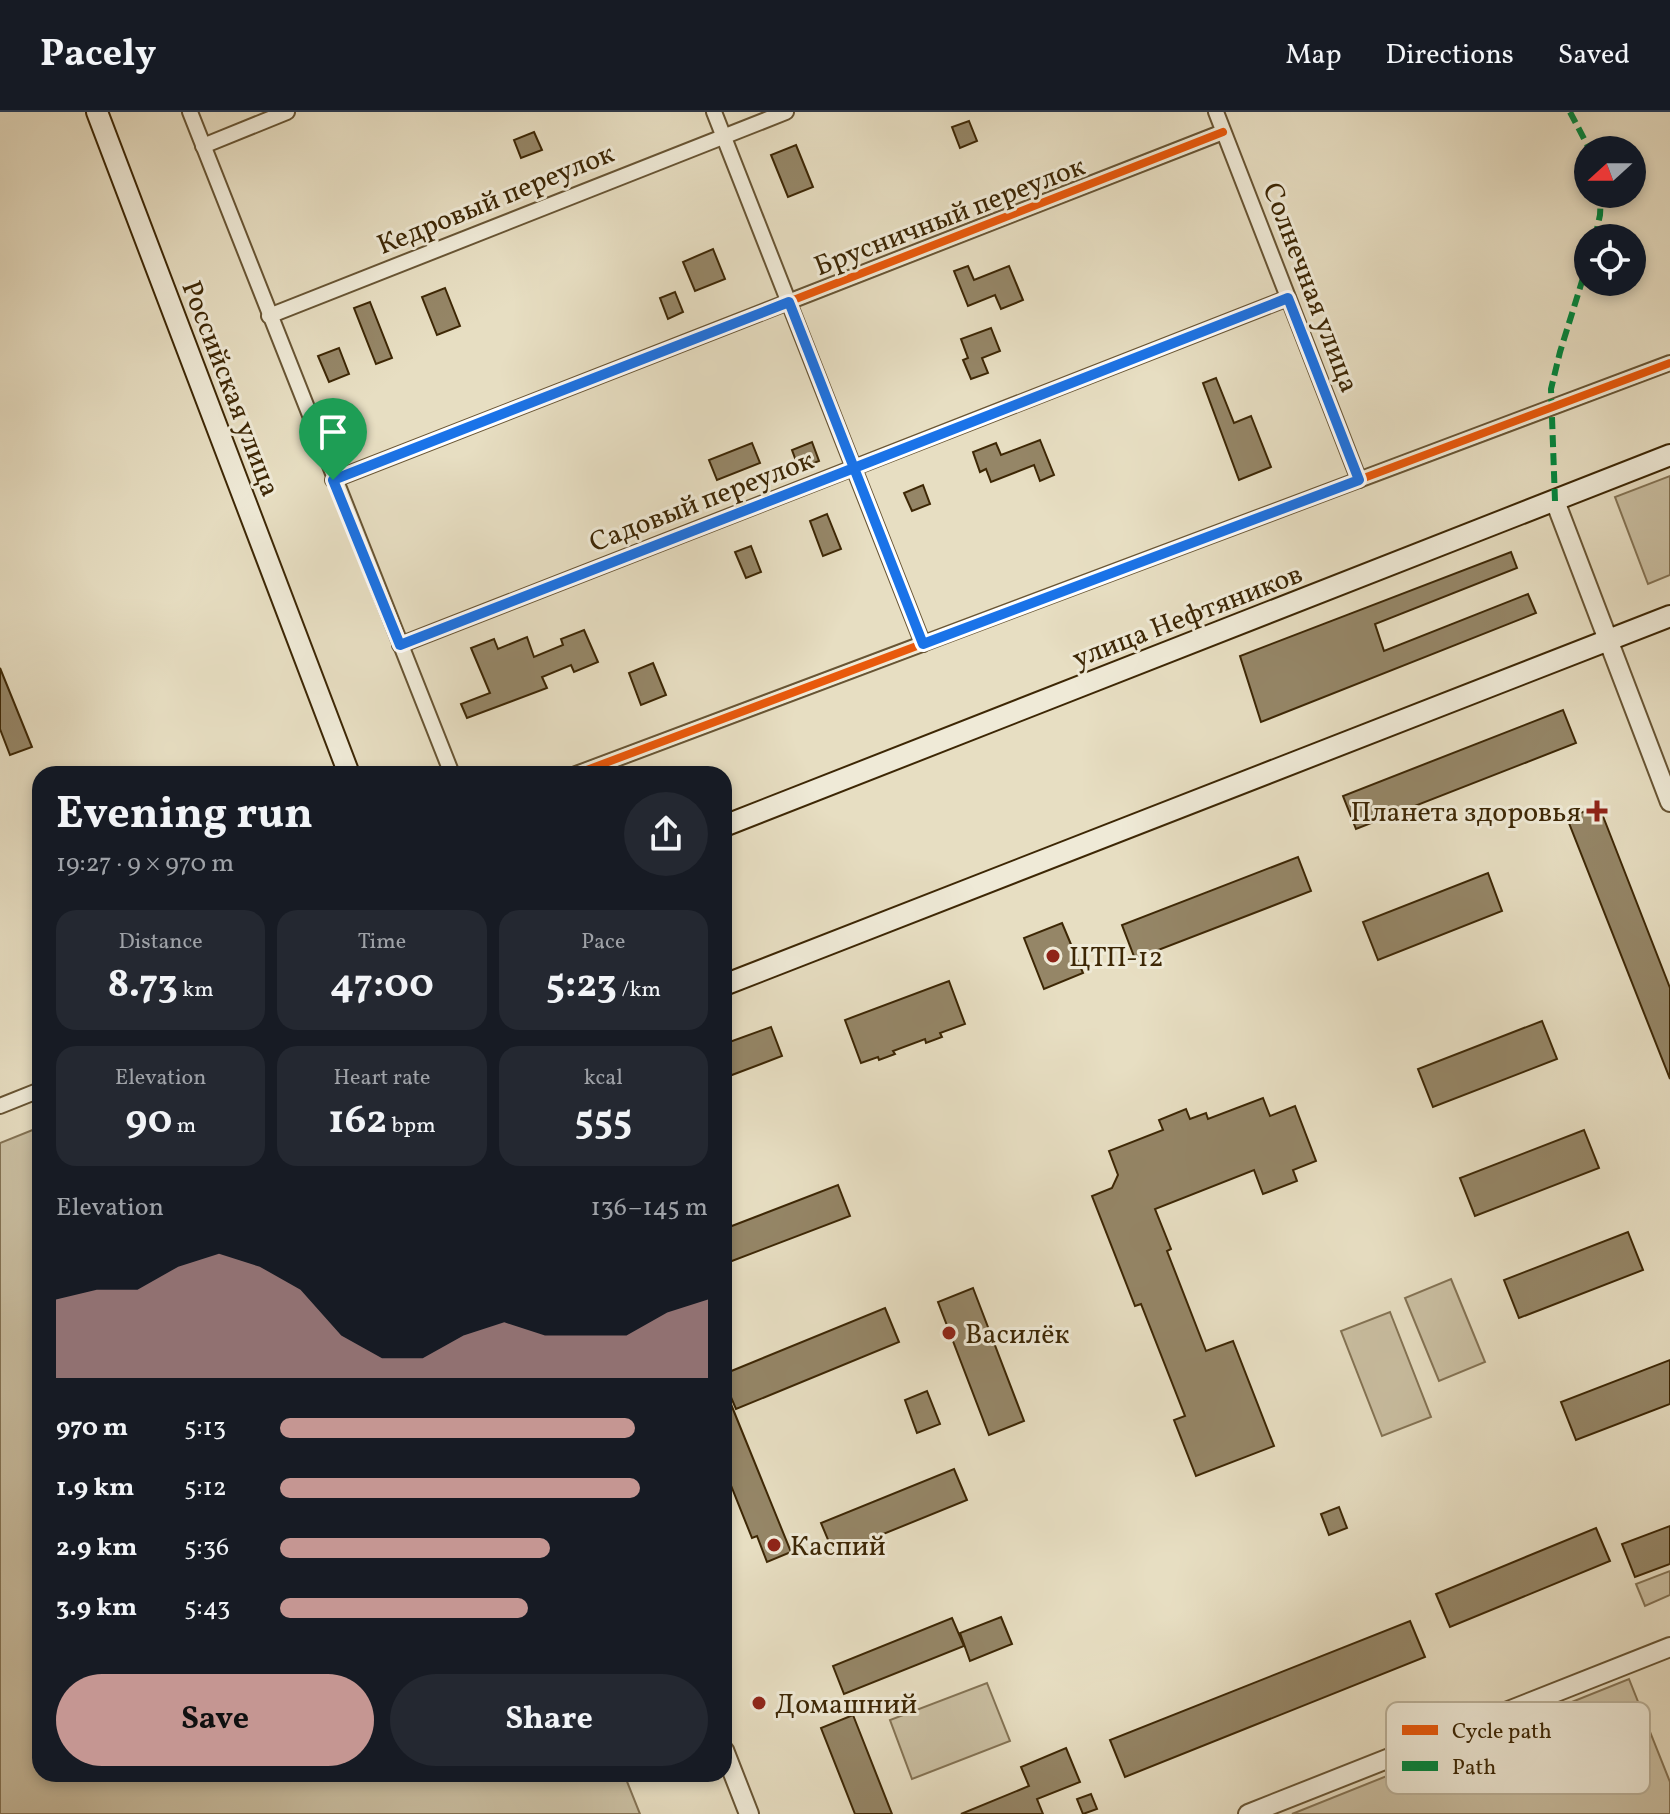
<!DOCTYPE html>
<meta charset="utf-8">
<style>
:root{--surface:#171b24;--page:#242831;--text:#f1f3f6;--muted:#9ea1a6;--line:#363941;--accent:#c59692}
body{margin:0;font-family:Vollkorn,serif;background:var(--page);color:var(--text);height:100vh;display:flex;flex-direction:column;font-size:30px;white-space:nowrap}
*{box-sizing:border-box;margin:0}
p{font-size:26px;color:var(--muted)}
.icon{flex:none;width:44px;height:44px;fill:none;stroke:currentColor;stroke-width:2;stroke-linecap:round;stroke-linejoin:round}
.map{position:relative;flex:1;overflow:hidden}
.sheet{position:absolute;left:32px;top:654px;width:700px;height:1016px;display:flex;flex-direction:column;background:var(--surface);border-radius:24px;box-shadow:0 4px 12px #0003}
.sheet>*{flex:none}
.needle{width:52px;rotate:249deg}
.fabs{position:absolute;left:1574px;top:24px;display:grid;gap:16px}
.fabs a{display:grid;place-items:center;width:72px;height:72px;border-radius:50%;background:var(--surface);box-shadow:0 4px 12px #0003;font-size:40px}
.pin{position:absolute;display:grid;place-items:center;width:68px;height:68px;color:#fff;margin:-82px -34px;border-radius:50% 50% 50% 0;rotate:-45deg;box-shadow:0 0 8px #0007}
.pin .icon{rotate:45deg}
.round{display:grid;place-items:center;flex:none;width:84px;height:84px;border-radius:42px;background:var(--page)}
.head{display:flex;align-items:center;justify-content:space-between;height:136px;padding:0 24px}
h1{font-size:44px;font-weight:700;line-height:60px}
.metrics{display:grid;grid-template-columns:repeat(3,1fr);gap:12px;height:136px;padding:8px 24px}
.metrics div{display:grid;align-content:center;border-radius:20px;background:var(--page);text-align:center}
.metrics b{font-size:40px;font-weight:700}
.metrics small{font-size:22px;font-weight:400}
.metrics p{font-size:22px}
.chart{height:224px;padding:16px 24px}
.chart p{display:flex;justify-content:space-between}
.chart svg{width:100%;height:144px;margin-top:8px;fill:var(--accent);opacity:.7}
.primary-button{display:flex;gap:16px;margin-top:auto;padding:16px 24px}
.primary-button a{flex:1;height:92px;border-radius:48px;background:var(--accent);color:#111;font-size:32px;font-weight:700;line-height:92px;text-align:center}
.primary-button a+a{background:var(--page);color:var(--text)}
ul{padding:0 24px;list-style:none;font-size:26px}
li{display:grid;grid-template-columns:128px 96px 1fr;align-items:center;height:60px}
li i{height:20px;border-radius:10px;background:var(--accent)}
header{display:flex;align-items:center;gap:48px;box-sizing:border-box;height:112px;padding:0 40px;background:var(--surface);border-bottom:2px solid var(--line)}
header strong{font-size:38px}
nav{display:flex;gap:44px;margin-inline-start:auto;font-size:28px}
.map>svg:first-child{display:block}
.green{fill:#cabfa2;stroke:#847354;stroke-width:2}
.building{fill:#958667;stroke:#3d2705;stroke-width:2}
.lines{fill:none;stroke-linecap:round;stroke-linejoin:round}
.minor-casing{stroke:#685534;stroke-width:18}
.tertiary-casing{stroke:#685534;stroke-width:22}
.secondary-casing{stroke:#3d2705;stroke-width:24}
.minor{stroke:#efead7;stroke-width:14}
.tertiary{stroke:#efead7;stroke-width:18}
.secondary{stroke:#efead7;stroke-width:20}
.quiet{stroke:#00873e;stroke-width:6;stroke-dasharray:12 6;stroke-linecap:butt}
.cycleway-casing{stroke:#efead7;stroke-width:13}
.cycleway{stroke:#e8590c;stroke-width:8}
.route-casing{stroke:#fff;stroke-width:16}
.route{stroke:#1a73e8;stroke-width:10}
.poi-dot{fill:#8f2418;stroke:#efead7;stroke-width:3}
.labels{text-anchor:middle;stroke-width:6;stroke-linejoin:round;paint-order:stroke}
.street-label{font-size:28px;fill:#3d2705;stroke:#efead7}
.poi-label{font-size:28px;fill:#3d2705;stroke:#efead7;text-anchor:start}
.key{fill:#efead7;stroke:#bab098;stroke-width:2}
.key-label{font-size:22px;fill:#3d2705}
</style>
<header>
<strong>Pacely</strong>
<nav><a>Map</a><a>Directions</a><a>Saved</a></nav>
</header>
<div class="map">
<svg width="1670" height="1702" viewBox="0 0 1670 1702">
<rect width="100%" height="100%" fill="#e7dec2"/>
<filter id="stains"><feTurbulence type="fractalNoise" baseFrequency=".0025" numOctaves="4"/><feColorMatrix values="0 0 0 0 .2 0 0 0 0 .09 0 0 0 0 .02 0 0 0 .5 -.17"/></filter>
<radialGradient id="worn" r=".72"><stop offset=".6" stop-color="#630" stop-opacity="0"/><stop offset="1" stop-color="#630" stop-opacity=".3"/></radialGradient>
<g class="green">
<polygon points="1670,364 1670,463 1648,472 1615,385"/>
<polygon points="40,1015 40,1662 624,1662 640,1702 0,1702 0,1031"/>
<polygon points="1451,1167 1485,1250 1439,1269 1405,1186"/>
<polygon points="1390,1200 1431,1305 1382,1324 1341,1219"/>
<polygon points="1670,1459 1670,1483 1645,1494 1636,1472"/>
<polygon points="1629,1567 1670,1670 1670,1702 1292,1702"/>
<polygon points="987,1571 1010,1629 912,1667 890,1608"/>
</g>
<g class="building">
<polygon points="969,9 977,29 960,36 952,15"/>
<polygon points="534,20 542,38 521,46 514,28"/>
<polygon points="796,33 813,75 788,85 771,43"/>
<polygon points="713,137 725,167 695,179 683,150"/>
<polygon points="968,154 974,168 1009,154 1023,188 1001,197 995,183 968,194 954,159"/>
<polygon points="445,176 460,214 437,223 422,185"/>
<polygon points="675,180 683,200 668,207 660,186"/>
<polygon points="370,190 392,246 376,252 354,196"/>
<polygon points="991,216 1000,239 982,246 988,261 971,267 963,248 968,246 961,227"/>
<polygon points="339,236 349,262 329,270 318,244"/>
<polygon points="1216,266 1234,311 1251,304 1271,355 1239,368 1203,271"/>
<polygon points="1040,328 1054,363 1040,369 1034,353 991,370 986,357 980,360 973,340 996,331 1001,343"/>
<polygon points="812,330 819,349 799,357 792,338"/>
<polygon points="752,331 760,351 717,368 709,348"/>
<polygon points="923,373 930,392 912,399 904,381"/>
<polygon points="827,402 841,437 823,444 810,409"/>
<polygon points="751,434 761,460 746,466 735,440"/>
<polygon points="1511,440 1517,456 1375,512 1384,539 1528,482 1536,501 1261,610 1240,544"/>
<polygon points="584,518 598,550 574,560 571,553 542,565 547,576 467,606 461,592 490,581 471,536 494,527 498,537 527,525 534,545 563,533 561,527"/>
<polygon points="653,551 666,583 641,593 629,561"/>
<polygon points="0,556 32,635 10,643 0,617"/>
<polygon points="1563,598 1576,631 1356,717 1343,684"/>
<polygon points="1599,694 1670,876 1670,967 1567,706"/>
<polygon points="1298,745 1311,779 1135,847 1122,813"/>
<polygon points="1488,761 1502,799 1378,848 1363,810"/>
<polygon points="1062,811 1083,861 1044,877 1024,826"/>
<polygon points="949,869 965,912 940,921 942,925 926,931 925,927 893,939 895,942 879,948 878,945 861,951 845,908"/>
<polygon points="1542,909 1557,947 1433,995 1418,957"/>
<polygon points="771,915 782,944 724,966 724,932"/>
<polygon points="1263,986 1270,1004 1295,994 1316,1049 1293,1058 1297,1069 1263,1082 1254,1058 1155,1097 1171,1137 1167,1139 1206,1239 1233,1229 1274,1334 1196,1364 1174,1308 1185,1304 1141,1192 1135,1194 1092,1084 1112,1076 1118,1063 1109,1039 1163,1018 1159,1008 1186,997 1190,1007 1206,1001 1208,1007"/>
<polygon points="1584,1018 1599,1056 1475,1104 1460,1066"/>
<polygon points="838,1073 850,1104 724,1152 724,1117"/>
<polygon points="1628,1120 1643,1158 1519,1206 1504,1168"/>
<polygon points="973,1176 1024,1309 989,1323 938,1190"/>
<polygon points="885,1196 899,1230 736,1297 724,1269 724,1262"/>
<polygon points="1670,1248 1670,1292 1576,1328 1561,1290"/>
<polygon points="724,1275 791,1440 767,1450 757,1424 752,1426 724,1356"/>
<polygon points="927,1279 940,1312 917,1321 905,1288"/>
<polygon points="954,1357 967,1388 834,1442 821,1411"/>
<polygon points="1339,1395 1347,1416 1329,1423 1321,1402"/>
<polygon points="1670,1414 1670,1452 1635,1465 1622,1432"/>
<polygon points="1596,1416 1610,1449 1450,1515 1436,1482"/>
<polygon points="1001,1505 1012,1532 970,1549 960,1521"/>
<polygon points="952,1506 964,1534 844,1582 833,1554"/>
<polygon points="1410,1509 1425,1545 1125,1665 1110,1628"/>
<polygon points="853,1603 892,1702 855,1702 821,1616"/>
<polygon points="1066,1636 1080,1670 1037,1687 1043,1702 961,1702 1029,1674 1021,1655"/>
<polygon points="1091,1682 1097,1697 1083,1702 1077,1687"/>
</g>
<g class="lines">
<defs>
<g id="minor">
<polyline points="190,0 452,662"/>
<polyline points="714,0 923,532"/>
<polyline points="1216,0 1359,368"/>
<polyline points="203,34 287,0"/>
<polyline points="269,204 786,0"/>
<polyline points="333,368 1223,20"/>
<polyline points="400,533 1288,186"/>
<polyline points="576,662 1670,251"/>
<polyline points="0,994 40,978"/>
</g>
<g id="tertiary">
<polyline points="1555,389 1670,690"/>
<polyline points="724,1638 749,1702"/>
<polyline points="1248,1702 1670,1535"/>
</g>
<g id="secondary">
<polyline points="97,0 349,662"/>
<polyline points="724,714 1670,343"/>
<polyline points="724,873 1670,504"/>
</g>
</defs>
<use href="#minor" class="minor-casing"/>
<use href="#tertiary" class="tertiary-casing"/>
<use href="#secondary" class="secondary-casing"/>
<use href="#minor" class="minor"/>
<use href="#tertiary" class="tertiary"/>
<use href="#secondary" class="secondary"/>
<g class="quiet">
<polyline points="1570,0 1590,38"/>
<polyline points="1595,126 1600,103 1601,82"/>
<polyline points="1555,389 1551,277 1560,240 1588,150"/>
</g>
<defs>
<g id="cycleway">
<polyline points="333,368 1223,20"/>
<polyline points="400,533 1288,186"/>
<polyline points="576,662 1670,251"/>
</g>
</defs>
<use href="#cycleway" class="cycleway-casing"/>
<use href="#cycleway" class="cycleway"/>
</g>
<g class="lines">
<defs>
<polyline id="route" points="333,368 400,533 854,356 923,532 1359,368 1288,186 854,356 789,190 333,368"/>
</defs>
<use href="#route" class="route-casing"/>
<use href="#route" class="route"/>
</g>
<g class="poi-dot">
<path d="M1593 687h8v8h8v8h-8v8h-8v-8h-8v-8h8z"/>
<circle cx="1053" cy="844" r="8"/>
<circle cx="949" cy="1221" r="8"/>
<circle cx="774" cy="1433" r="8"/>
<circle cx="759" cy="1591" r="8"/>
</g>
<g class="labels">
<g class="street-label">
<text transform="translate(495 86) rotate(-22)" y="10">Кедровый переулок</text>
<text transform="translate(949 103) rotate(-21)" y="10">Брусничный переулок</text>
<text transform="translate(1312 175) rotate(69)" y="10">Солнечная улица</text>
<text transform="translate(232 276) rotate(69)" y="10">Российская улица</text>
<text transform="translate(701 388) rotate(-21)" y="10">Садовый переулок</text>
<text transform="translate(1187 503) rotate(-21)" y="10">улица Нефтяников</text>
</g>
<g class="poi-label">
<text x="1581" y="709" text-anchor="end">Планета здоровья</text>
<text x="1069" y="854">ЦТП-12</text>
<text x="965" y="1231">Василёк</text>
<text x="790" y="1443">Каспий</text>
<text x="775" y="1601">Домашний</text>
</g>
</g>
<rect x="1386" y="1590" width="264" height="92" rx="12" class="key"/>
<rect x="1402" y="1613" width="36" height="10" fill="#e8590c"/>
<rect x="1402" y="1649" width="36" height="10" fill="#00873e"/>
<g class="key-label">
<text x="1452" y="1626">Cycle path</text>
<text x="1452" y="1662">Path</text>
</g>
<rect width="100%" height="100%" filter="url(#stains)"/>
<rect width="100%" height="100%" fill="url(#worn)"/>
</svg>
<div class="fabs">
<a><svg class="needle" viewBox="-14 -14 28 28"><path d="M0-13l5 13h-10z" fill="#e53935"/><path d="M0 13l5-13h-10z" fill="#9ea1a6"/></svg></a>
<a><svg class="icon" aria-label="locate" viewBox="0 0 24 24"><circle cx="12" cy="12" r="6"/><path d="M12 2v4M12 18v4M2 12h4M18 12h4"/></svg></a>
</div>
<div class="pin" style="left:333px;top:368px;background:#1e9e55"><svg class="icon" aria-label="arrive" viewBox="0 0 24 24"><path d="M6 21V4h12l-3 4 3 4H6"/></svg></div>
<section class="sheet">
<div class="head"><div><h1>Evening run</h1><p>19:27 · 9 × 970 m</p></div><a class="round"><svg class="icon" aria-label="share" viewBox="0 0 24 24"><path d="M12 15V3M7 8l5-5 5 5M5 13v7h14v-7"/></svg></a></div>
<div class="metrics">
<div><p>Distance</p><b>8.73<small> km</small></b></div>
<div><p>Time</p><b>47:00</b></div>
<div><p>Pace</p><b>5:23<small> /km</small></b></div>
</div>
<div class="metrics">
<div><p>Elevation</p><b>90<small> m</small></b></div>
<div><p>Heart rate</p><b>162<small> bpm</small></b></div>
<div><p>kcal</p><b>555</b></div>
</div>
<div class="chart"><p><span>Elevation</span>136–145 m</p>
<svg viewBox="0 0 160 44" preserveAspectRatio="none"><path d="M0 44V20L10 17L20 17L30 10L40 6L50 10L60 17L70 31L80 38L90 38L100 31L110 27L120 31L130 31L140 31L150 24L160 20V44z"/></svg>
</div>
<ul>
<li><b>970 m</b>5:13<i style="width:83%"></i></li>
<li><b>1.9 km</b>5:12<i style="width:84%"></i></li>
<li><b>2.9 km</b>5:36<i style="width:63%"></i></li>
<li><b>3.9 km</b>5:43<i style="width:58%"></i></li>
</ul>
<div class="primary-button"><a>Save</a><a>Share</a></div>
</section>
</div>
